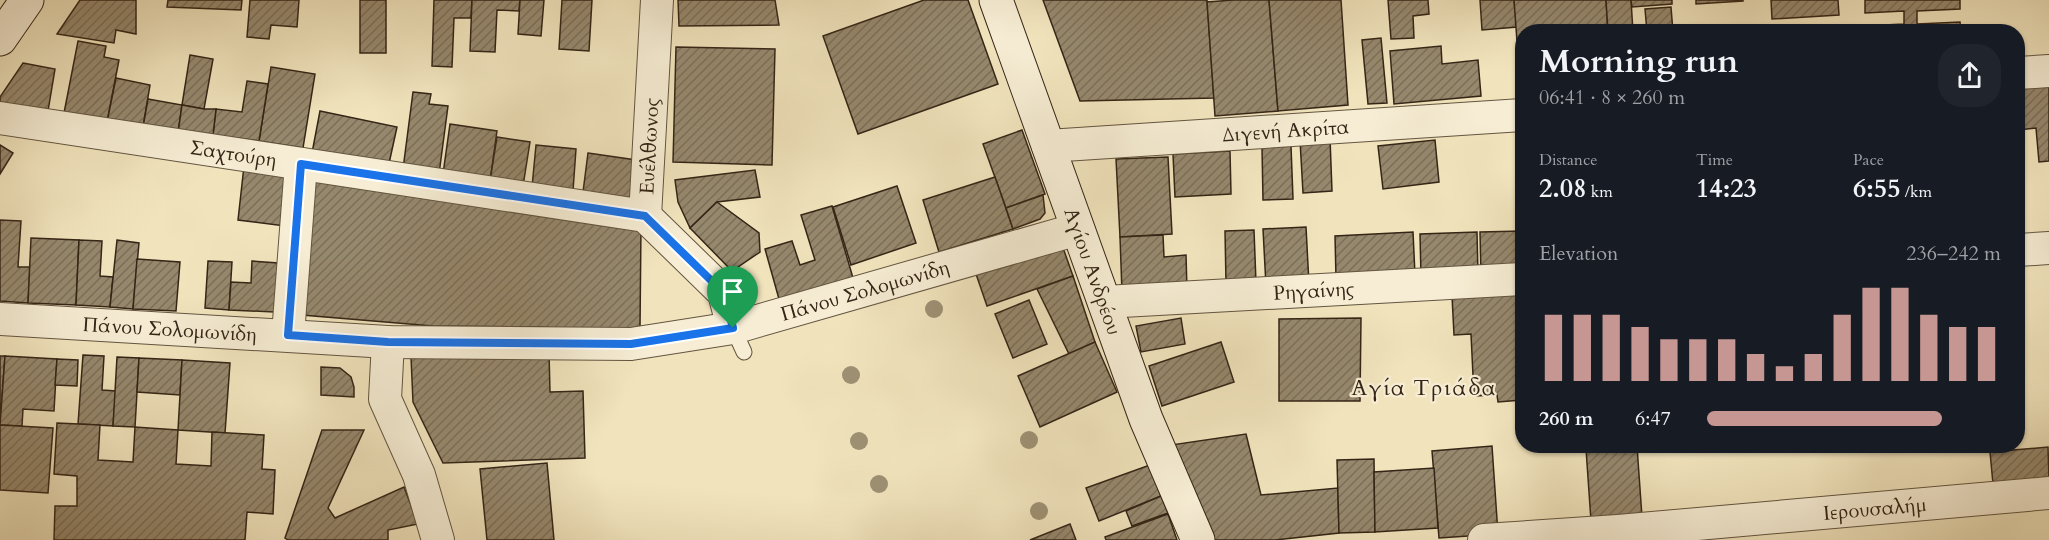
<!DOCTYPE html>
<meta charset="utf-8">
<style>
:root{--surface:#171b24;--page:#20242c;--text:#f1f3f6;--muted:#9ea1a6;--accent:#c59692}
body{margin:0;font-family:Cardo,serif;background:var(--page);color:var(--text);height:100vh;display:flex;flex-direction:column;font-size:22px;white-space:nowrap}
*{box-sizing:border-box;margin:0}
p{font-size:20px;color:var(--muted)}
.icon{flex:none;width:33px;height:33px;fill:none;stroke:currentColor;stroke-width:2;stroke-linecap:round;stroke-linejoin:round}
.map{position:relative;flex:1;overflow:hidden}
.details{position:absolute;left:1515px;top:24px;width:510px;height:429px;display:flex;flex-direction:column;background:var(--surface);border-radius:24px;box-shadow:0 2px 4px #0004}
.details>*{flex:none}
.pin{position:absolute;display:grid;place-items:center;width:51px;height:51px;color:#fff;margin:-62px -26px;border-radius:50% 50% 50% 0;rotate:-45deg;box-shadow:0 0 6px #0007}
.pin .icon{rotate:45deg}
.round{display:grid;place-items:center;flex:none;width:63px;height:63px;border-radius:24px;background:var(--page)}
.overview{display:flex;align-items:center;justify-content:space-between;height:102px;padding:0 24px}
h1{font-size:33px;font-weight:700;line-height:45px}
.figures{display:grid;grid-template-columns:repeat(3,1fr);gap:9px;height:102px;padding:6px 24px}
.figures div{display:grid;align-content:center}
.figures b{font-size:26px;font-weight:700}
.figures small{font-size:16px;font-weight:400}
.figures p{font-size:16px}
.chart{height:168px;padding:12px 24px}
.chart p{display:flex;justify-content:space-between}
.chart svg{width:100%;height:108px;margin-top:6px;stroke:var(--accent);stroke-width:6}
ul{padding:0 24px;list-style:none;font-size:20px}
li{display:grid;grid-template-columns:96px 72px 1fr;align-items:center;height:45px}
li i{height:15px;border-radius:8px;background:var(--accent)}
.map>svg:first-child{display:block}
.building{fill:url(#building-hatch);stroke:#342516;stroke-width:1.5}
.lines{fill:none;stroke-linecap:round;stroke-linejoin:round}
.lane-casing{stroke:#635540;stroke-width:17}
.street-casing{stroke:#635540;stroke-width:34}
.secondary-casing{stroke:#342516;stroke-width:35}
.lane{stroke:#f6edd4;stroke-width:15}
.street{stroke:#f6edd4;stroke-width:32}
.secondary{stroke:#f6edd4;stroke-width:33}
.tree{fill:#9e9174}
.route-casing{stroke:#fff;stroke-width:12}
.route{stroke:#1a73e8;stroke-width:8}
.labels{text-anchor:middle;stroke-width:4.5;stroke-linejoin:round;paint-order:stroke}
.street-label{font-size:20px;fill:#342516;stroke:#f6edd4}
.quarter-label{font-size:22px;letter-spacing:1.5px;fill:#342516;stroke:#f6edd4}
</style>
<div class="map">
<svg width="2049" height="540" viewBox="0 0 2049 540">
<defs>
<pattern id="building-hatch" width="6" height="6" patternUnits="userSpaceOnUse" patternTransform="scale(1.5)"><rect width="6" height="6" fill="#96886d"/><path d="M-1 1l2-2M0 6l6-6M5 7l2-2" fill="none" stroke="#7b6f59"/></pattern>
</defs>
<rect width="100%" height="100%" fill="#f1e4bd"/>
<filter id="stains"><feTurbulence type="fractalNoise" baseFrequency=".00333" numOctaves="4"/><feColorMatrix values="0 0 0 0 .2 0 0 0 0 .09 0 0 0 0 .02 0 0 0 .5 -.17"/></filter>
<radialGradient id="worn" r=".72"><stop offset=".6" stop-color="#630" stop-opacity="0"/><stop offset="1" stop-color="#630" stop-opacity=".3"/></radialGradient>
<g class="building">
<polygon points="80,0 136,0 136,34 116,30 114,43 57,34"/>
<polygon points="168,0 242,0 241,10 167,7"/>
<polygon points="250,0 299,0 297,27 271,25 269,39 247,37"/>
<rect x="360" y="0" width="26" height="53"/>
<polygon points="434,0 472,0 471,18 454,18 452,67 432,66"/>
<polygon points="472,0 520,0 519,11 497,10 495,52 470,51"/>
<polygon points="520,0 544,0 541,36 518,34"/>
<polygon points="562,0 592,0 589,51 559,49"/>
<polygon points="678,0 775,0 779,25 679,26"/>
<polygon points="924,0 968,0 998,84 858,134 823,36"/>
<polygon points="1043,0 1207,0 1214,98 1080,101"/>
<polygon points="1233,0 1269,0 1278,111 1215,116 1207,2"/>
<polygon points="1269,0 1341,0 1348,105 1278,111"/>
<polygon points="1388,0 1428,0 1429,14 1413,16 1414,38 1391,39"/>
<polygon points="1480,0 1514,0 1517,27 1482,30"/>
<polygon points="1514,0 1606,0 1608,32 1522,32 1522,83 1520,83"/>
<polygon points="1606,0 1631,0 1633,32 1608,32"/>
<polygon points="1631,0 1672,0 1672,4 1632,7"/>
<polygon points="1696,0 1743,0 1743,1 1696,4"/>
<polygon points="1771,0 1838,0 1839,15 1772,19"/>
<polygon points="1865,0 1960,0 1960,9 1917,11 1917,24 1960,22 1961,32 1866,32 1865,26 1904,24 1904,11 1865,13"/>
<polygon points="1671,7 1673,32 1647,32 1645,9"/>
<polygon points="1381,38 1387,103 1368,104 1362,40"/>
<polygon points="78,41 106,46 104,57 119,60 107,122 64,113"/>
<polygon points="1441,46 1442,64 1478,60 1481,96 1394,104 1390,51"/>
<polygon points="676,47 775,49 772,165 673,162"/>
<polygon points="190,55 213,59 204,109 182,105"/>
<polygon points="23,63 55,69 48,111 0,104 0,97"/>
<polygon points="271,67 315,74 303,148 259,141"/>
<polygon points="116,78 150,85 143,127 107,122"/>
<polygon points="247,81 268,84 259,141 213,135 216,109 242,112"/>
<polygon points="2049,81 2049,161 2039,162 2036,128 2018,130 2018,84"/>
<polygon points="413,92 431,94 429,104 448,106 439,174 403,169"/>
<polygon points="148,99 182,105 178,133 143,127"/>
<polygon points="182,105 204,109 216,109 213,135 178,133"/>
<polygon points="320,111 397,127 388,168 312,153"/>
<polygon points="450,124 497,131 490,181 443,174"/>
<polygon points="1022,130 1045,194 1006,208 983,144"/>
<polygon points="497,137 530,142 523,186 490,181"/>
<polygon points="1330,138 1332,191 1303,193 1300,140"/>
<polygon points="1435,140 1439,182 1383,189 1378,146"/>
<polygon points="0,145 13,153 0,174"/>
<polygon points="536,145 576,149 573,191 532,187"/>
<polygon points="1291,146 1293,199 1263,200 1262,147"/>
<polygon points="1230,151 1231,194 1175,197 1173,154"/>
<polygon points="588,153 636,160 630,198 583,192"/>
<polygon points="1168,157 1172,234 1120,237 1116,159"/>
<polygon points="244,166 291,172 285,226 238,220"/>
<polygon points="755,170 760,197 717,202 690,228 678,202 675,180"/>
<polygon points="335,172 641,226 640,328 619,332 539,327 433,326 302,315 307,184"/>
<polygon points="995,177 1013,229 939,252 923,200"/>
<polygon points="897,186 916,243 851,265 833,207"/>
<polygon points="1043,195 1045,213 1040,219 1013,229 1006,208"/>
<polygon points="717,202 759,233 760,252 732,271 690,228"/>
<polygon points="832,206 853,278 779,299 765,249 792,241 800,265 815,260 801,215"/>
<polygon points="0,220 21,221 18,267 30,267 28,303 0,301"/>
<polygon points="1306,227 1309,284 1266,286 1263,229"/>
<polygon points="1254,230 1256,283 1226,283 1225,231"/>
<polygon points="1522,231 1522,274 1481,275 1480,232"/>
<polygon points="1413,232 1415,275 1336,279 1335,236"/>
<polygon points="1477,232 1478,275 1421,277 1420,234"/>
<polygon points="1163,235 1164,257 1186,255 1187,290 1122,293 1120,237"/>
<polygon points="31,238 79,240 76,305 28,303"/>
<polygon points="79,240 102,241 100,276 113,277 110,307 76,305"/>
<polygon points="117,240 139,243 133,309 110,307"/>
<polygon points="1062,245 1073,276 987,306 976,274"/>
<polygon points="137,259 180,262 176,311 133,309"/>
<polygon points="208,261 232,262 229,310 205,308"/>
<polygon points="252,261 278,263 274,312 229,310 231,282 251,283"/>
<polygon points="1073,276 1095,342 1069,354 1037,289"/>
<polygon points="1522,293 1522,400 1498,402 1497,395 1474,396 1471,334 1454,335 1452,296"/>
<polygon points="1029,300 1047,344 1013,358 995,314"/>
<polygon points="1181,318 1185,344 1141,352 1136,326"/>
<polygon points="1361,318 1360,401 1279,401 1279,319"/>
<polygon points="1095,342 1117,392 1040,427 1018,376"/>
<polygon points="1221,342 1234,382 1162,406 1149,366"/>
<polygon points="549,352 550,392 583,391 585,458 443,463 413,402 411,357"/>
<polygon points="83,355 104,356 102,390 116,391 113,426 78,424"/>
<polygon points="0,356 5,356 0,425"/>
<polygon points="5,356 57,359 54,411 23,409 22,426 0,425"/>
<polygon points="117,357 139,358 135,427 113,426"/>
<polygon points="139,358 182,360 180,395 137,392"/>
<polygon points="57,359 78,360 77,386 55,385"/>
<polygon points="182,360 230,363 225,433 178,430"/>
<polygon points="321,367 340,368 351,377 354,387 354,397 321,395"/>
<polygon points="57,423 100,425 98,460 133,462 135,427 178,430 176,464 211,466 212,432 264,435 262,469 275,470 273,514 247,512 245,540 54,540 55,506 77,506 77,476 54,474"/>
<polygon points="0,425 53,428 48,493 0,490"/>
<polygon points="322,430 364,430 328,508 335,518 404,487 418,524 388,530 388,540 288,540 285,538"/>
<polygon points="1246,434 1261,495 1338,488 1339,533 1275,540 1214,540 1171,445"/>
<polygon points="1492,446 1498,534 1439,538 1432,451"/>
<polygon points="1637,446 1642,517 1591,521 1586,449"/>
<polygon points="2048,447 2049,480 1993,484 1990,452"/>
<polygon points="1374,459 1375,532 1339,533 1337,460"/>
<polygon points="547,463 554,540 487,540 480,469"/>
<polygon points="1150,465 1161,496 1099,521 1086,488"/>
<polygon points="1434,468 1438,528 1375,532 1374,472"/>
<polygon points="1161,496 1168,513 1132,526 1126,511"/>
<polygon points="1168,514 1177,540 1106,540 1105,537"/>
<polygon points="1070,524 1076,540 1030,540"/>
</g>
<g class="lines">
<defs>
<polyline id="lane" points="733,328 744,352"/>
<g id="street">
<polyline points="2018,73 2049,71"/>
<path id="s1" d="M0 118 645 216"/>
<path id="s2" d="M1048 146 1522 115"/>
<path id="s3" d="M645 216 657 0"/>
<polyline points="645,216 724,293 733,328"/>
<polyline points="2018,250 2049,248"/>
<path id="s4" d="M1104 302 1522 279"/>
<path id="s5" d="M0 319 388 342 631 344 733 328 1078 229"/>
<polyline points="288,335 301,164"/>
<polyline points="388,342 385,399 419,475 438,540"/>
<path id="s6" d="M1484 540 1618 531 2049 493"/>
</g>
<g id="secondary">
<path id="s7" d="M996 0 1146 419 1198 540"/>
<polyline points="0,39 27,0"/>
</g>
</defs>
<use href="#lane" class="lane-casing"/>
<use href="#street" class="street-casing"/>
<use href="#secondary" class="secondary-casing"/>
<use href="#lane" class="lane"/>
<use href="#street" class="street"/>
<use href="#secondary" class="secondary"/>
</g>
<g class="tree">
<circle cx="934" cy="309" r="9"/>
<circle cx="851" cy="375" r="9"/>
<circle cx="1029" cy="440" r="9"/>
<circle cx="859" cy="441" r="9"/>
<circle cx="879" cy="484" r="9"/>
<circle cx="1039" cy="511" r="9"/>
</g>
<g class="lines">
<defs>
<polygon id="route" points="301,164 645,216 724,293 733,328 631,344 388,342 288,335"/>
</defs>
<use href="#route" class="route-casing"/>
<use href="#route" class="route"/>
</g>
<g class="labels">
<g class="street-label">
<text dy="7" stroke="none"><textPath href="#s2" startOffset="238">Διγενή Ακρίτα</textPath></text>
<text dy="7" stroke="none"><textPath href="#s3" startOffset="70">Ευέλθωνος</textPath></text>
<text dy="7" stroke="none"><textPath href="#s1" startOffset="236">Σαχτούρη</textPath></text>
<text dy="7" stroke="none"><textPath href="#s7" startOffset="288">Αγίου Ανδρέου</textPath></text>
<text dy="7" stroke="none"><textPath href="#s5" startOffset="872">Πάνου Σολομωνίδη</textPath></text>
<text dy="7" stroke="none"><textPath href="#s4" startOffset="210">Ρηγαίνης</textPath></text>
<text dy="7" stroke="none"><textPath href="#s5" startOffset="170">Πάνου Σολομωνίδη</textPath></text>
<text dy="7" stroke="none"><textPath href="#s6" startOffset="392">Ιερουσαλήμ</textPath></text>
</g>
<g class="quarter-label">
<text x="1424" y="395">Αγία Τριάδα</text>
</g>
</g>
<rect width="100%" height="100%" filter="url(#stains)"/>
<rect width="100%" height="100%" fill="url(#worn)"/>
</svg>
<div class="pin" style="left:733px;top:328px;background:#1e9e55"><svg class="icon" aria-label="arrive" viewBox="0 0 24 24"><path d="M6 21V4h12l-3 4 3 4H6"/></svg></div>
<section class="details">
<div class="overview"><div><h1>Morning run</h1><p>06:41 · 8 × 260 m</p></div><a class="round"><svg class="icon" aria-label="share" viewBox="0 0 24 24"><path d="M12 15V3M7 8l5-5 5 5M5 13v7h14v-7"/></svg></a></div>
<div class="figures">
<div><p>Distance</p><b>2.08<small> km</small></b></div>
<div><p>Time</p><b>14:23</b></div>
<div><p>Pace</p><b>6:55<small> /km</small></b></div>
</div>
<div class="chart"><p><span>Elevation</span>236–242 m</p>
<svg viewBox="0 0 160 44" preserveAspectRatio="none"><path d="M5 44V17M15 44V17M25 44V17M35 44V22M45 44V27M55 44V27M65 44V27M75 44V33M85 44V38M95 44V33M105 44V17M115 44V6M125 44V6M135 44V17M145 44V22M155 44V22"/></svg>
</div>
<ul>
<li><b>260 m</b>6:47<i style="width:80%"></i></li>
</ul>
</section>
</div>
